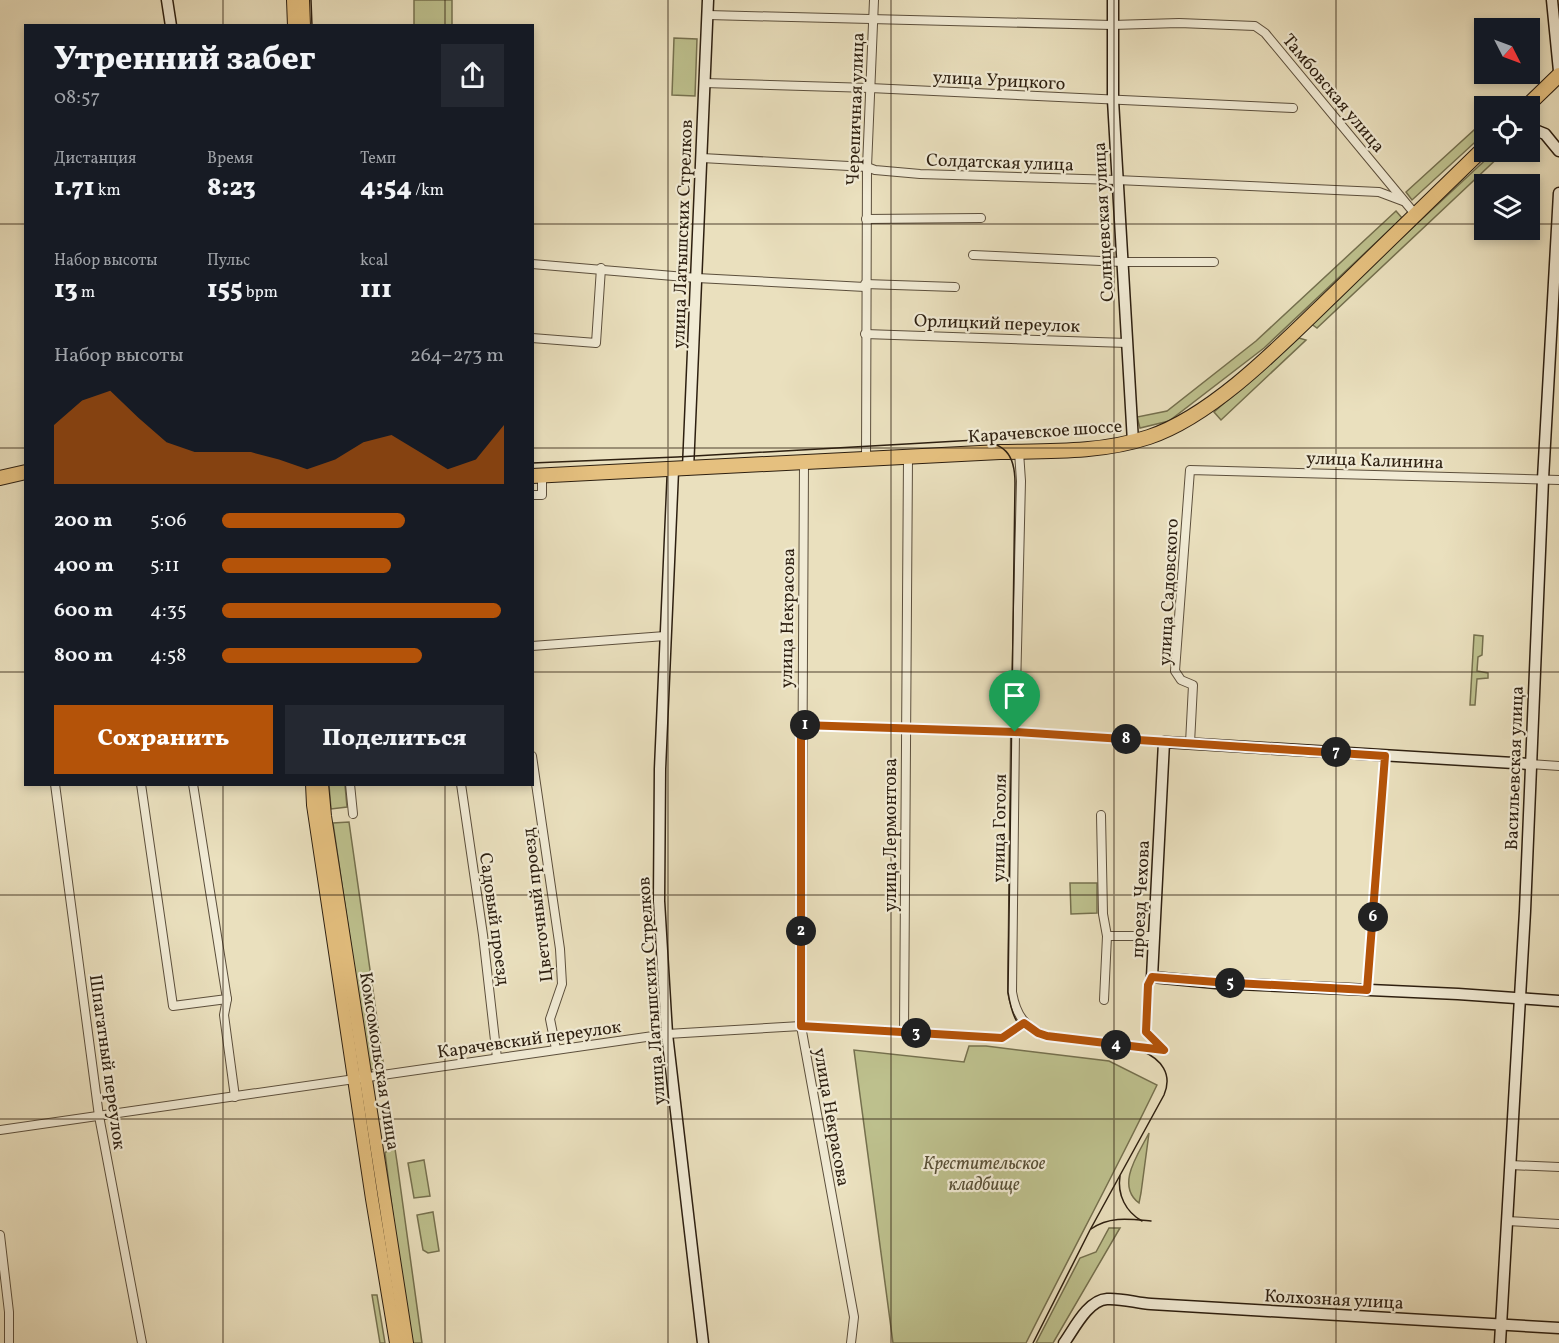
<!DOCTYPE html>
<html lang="ru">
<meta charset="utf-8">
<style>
:root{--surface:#171b24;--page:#242831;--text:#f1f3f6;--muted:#9ea1a6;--accent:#b45309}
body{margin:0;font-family:Vollkorn,serif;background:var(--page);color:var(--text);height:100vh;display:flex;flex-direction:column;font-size:22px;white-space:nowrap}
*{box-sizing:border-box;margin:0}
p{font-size:20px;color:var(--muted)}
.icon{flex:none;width:33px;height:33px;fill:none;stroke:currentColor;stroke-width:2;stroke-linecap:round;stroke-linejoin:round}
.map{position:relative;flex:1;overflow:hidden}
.panel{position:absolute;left:24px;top:24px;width:510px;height:762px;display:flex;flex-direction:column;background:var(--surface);border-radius:0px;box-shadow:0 3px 9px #0003}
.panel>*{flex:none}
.needle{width:39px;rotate:132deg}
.buttons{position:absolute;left:1474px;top:18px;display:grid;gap:12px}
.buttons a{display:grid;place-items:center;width:66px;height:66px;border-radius:0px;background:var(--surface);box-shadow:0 3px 9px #0003;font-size:30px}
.pin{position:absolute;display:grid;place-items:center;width:51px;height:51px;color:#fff;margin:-62px -26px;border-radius:50% 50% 50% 0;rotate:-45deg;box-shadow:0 0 6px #0007}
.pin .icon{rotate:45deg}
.km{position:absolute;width:30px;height:30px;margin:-15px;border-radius:50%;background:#222;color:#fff;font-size:16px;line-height:30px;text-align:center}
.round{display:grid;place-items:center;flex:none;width:63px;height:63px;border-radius:0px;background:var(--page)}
.head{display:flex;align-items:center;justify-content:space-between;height:102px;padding:0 30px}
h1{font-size:33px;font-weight:800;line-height:45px}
.stats{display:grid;grid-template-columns:repeat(3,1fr);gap:9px;height:102px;padding:6px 30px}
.stats div{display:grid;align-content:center}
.stats b{font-size:26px;font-weight:800}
.stats small{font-size:16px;font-weight:400}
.stats p{font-size:16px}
.chart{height:168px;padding:12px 30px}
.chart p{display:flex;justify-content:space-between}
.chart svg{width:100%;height:108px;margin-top:6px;fill:var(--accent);opacity:.7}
.cta{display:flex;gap:12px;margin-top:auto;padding:12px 30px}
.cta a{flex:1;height:69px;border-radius:0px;background:var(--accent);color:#fff;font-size:24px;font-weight:800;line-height:69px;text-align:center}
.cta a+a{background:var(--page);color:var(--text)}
ul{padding:0 30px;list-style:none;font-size:20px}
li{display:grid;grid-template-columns:96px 72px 1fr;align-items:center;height:45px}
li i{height:15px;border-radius:8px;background:var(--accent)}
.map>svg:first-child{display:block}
.green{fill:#bdc08d;stroke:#75704e;stroke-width:1.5}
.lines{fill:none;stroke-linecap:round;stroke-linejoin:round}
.street-casing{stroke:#5c4f3c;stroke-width:10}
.secondary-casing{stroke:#2d1f10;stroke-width:13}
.primary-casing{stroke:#2d1f10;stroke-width:14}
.highway-casing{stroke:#2d1f10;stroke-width:16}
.street{stroke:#f1ebd5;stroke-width:8}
.secondary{stroke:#f1ebd5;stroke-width:10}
.primary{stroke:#e5c07f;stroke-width:12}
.highway{stroke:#e5c07f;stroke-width:14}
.tram{stroke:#2d1f10;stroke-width:1.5}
.route-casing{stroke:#fff;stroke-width:12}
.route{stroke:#b45309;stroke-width:8}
.grid{fill:none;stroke:#2d1f10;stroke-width:1.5;stroke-opacity:0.55}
.labels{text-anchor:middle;stroke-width:4.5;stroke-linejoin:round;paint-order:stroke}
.street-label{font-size:18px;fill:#2d1f10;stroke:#f1ebd5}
.park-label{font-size:18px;font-style:italic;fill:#584f36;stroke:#f1ebd5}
</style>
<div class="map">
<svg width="1559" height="1343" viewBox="0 0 1559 1343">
<rect width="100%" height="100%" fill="#eae0be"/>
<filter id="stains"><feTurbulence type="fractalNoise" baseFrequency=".00333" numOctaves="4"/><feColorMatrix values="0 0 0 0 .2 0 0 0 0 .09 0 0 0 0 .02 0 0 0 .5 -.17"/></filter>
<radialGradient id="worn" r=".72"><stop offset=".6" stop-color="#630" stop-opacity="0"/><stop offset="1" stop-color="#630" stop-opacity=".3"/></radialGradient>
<g class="green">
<rect x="414" y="0" width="38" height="25"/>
<polygon points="674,38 697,39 695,96 672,95"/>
<polygon points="1485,120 1485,133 1412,200 1406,192"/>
<polygon points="1494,152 1504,152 1317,328 1310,323"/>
<polygon points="1396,211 1402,218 1264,348 1169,421 1140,428 1137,417 1167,411 1256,341"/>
<polygon points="1299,338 1306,340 1221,420 1214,412"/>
<polygon points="1474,635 1483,636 1482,655 1478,657 1477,671 1488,673 1488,678 1477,679 1475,705 1470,705"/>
<polygon points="329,785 345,785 347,807 331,809"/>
<polygon points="349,822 384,1068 369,1070 333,823"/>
<polygon points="1070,883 1097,883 1097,913 1071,914"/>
<path d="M969 1046H986L1109 1061 1157 1085C1115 1172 1069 1257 1026 1343H893L854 1050 964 1062Z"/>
<path d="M1149 1133 1141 1193 1139 1203C1115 1185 1139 1153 1149 1133Z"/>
<polygon points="391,1147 395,1149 397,1162 422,1343 412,1343 401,1278 385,1153"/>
<polygon points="424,1160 430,1196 414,1198 408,1163"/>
<polygon points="433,1212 439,1251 428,1253 423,1250 417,1215"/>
<polygon points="1109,1228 1120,1228 1053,1343 1036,1343 1080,1258 1096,1252"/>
<polygon points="372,1295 377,1295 385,1343 380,1343"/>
</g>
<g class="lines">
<defs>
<g id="street">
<polyline points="708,15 1112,25 1179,23 1255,26 1265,33 1415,214"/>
<polyline points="704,83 870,88 1293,108"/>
<polyline points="702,158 867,167 875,170 920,174 1117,180 1379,192 1403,201"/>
<polyline points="866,219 981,218"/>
<polyline points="973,255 1122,262 1214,262"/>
<polyline points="532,264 697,278 865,287"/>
<polyline points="865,284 955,287"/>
<polyline points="865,334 1127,343"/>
<polyline points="532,338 596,343 601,268"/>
<path d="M1019 452 1021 481 1015 732 1012 992C1016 1015 1025 1028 1047 1036L1164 1050"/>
<polyline points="866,460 867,167 874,0"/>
<polyline points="804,463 801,1026 854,1317 851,1343"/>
<polyline points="532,495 542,495 542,476"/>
<polyline points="532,646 665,636"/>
<polyline points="801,725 1015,732 1164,742"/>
<polyline points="1190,743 1193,685 1181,680 1175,671 1190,470 1559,480"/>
<polyline points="532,756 560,949 562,984 550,1019 556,1049"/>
<polyline points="1530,764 1559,766"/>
<polyline points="55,784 99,1116 142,1343"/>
<polyline points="141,784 173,1006 227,999"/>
<polyline points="193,784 227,999 224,1015 235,1097"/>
<polyline points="350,784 353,814"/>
<polyline points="461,784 483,935 497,1058"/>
<polyline points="1101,815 1103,914 1107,936 1155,936"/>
<polyline points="1152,977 1148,985 1146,1032 1164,1050"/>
<polyline points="1367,990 1385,756"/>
<polyline points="1104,1000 1107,936"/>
<polyline points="904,1032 908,458"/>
<polyline points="0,1130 667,1034 801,1026 1002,1038 1024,1023"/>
<polyline points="1510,1165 1559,1167"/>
<polyline points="1507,1221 1559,1224"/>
<polyline points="0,1235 9,1312 9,1343"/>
</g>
<g id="secondary">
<polyline points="167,0 171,26"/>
<polyline points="1113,0 1113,100 1133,442"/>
<polyline points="1552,0 1559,71"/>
<polyline points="1530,128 1545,134 1559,151"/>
<polyline points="688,469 708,0"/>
<polyline points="673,470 660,769 659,901 667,1034 703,1343"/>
<polyline points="1530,764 1164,742 1152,977 1216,983 1458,994 1559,1001"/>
<path d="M1064 1343C1074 1329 1088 1300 1107 1299 1121 1298 1137 1303 1151 1304L1559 1328"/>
<polyline points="1500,1343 1525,911 1543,479 1559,193"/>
</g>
<g id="primary">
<polyline points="293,0 294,26"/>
<polyline points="303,0 304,26"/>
<polyline points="312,784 313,805 372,1199 396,1343"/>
<polyline points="322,784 325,816 407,1343"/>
</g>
<g id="highway">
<polyline points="1527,106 1559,75"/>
<path d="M532 476 1000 452C1050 451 1101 453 1149 437 1215 415 1285 341 1335 293 1385 244 1435 196 1485 147"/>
<polyline points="0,478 26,472"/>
</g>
</defs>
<use href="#street" class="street-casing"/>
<use href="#secondary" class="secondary-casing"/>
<use href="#primary" class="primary-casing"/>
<use href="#highway" class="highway-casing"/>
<use href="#street" class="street"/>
<use href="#secondary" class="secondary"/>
<use href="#primary" class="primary"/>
<use href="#highway" class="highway"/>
<g class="tram">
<polyline points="311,0 312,26"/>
<path d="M532 463 677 457 976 440C1004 443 1015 453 1015 483L1008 992C1012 1017 1016 1028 1040 1039L1142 1051C1161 1059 1173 1074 1164 1095L1090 1230 1033 1343"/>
<path d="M1120 1176C1117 1195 1126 1212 1142 1221"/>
<path d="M1091 1229C1110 1216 1129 1219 1151 1221"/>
</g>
</g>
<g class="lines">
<defs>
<polygon id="route" points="801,725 1015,732 1385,756 1367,990 1216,982 1152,977 1148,985 1146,1032 1164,1050 1047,1036 1038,1033 1024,1023 1002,1038 801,1026"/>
</defs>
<use href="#route" class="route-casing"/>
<use href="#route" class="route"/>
</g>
<path class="grid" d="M223 0V26M445 0V26M668 0V1343M891 0V1343M1114 0V1343M1336 0V1343M0 224H26M532 224H1485M1530 224H1559M0 448H26M532 448H1559M0 672H26M532 672H1559M223 784V1343M445 784V1343M0 895H1559M0 1119H1559"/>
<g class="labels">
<g class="street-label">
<text transform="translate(999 80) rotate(3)" y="6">улица Урицкого</text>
<text transform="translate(1334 93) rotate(50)" y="6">Тамбовская улица</text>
<text transform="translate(855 109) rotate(-88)" y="6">Черепичная улица</text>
<text transform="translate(1000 162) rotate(2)" y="6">Солдатская улица</text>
<text transform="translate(1103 222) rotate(-93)" y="6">Солнцевская улица</text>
<text transform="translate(682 234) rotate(-88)" y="6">улица Латышских Стрелков</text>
<text transform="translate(997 323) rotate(2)" y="6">Орлицкий переулок</text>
<text transform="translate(1045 431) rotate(-4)" y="6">Карачевское шоссе</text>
<text transform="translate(1375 460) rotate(2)" y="6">улица Калинина</text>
<text transform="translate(1168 592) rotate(-87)" y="6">улица Садовского</text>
<text transform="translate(787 618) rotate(-89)" y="6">улица Некрасова</text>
<text transform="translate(1514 768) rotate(-88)" y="6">Васильевская улица</text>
<text transform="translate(999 828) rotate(-89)" y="6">улица Гоголя</text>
<text transform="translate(890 835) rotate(-90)" y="6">улица Лермонтова</text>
<text transform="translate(1140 899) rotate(-87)" y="6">проезд Чехова</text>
<text transform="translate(537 905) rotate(-97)" y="6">Цветочный проезд</text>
<text transform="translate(495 919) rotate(82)" y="6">Садовый проезд</text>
<text transform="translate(651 991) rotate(-94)" y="6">улица Латышских Стрелков</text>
<text transform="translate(529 1039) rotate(-8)" y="6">Карачевский переулок</text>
<text transform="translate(380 1061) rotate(81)" y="6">Комсомольская улица</text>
<text transform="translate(108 1062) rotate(82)" y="6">Шпагатный переулок</text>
<text transform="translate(832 1117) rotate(80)" y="6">улица Некрасова</text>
<text transform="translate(1334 1299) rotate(3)" y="6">Колхозная улица</text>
</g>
<g class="park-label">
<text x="984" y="1169">Крестительское<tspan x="984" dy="21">кладбище</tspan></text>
</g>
</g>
<rect width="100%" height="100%" filter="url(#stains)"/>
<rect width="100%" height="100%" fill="url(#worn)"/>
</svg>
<div class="buttons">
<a><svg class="needle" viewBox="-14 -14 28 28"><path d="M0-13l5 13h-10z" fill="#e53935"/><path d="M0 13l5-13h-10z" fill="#9ea1a6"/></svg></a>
<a><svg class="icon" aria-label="locate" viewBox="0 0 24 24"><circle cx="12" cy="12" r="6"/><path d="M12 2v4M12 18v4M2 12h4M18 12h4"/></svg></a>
<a><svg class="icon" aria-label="layers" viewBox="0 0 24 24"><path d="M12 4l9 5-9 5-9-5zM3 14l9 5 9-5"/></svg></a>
</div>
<div class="pin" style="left:1015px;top:732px;background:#1e9e55"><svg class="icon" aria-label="arrive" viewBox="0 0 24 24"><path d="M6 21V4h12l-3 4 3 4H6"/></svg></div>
<b class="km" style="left:805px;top:725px">1</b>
<b class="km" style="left:801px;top:931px">2</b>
<b class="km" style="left:916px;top:1033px">3</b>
<b class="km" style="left:1116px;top:1045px">4</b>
<b class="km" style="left:1230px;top:983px">5</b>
<b class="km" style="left:1373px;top:917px">6</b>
<b class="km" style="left:1336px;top:752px">7</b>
<b class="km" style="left:1126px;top:739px">8</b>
<section class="panel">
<div class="head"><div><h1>Утренний забег</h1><p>08:57</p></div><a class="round"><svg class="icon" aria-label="share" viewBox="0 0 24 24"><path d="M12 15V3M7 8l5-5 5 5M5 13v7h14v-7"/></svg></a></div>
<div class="stats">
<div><p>Дистанция</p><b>1.71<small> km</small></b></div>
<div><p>Время</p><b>8:23</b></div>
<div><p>Темп</p><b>4:54<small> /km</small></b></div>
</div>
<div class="stats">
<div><p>Набор высоты</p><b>13<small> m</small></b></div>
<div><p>Пульс</p><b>155<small> bpm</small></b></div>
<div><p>kcal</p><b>111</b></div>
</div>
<div class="chart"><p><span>Набор высоты</span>264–273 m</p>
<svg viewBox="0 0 160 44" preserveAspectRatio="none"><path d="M0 44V20L10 10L20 6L30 17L40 27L50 31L60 31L70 31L80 34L90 38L100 34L110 27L120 24L130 31L140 38L150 34L160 20V44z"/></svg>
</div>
<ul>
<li><b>200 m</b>5:06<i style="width:65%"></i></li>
<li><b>400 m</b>5:11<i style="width:60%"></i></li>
<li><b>600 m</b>4:35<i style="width:99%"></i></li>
<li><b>800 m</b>4:58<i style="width:71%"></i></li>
</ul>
<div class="cta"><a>Сохранить</a><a>Поделиться</a></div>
</section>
</div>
